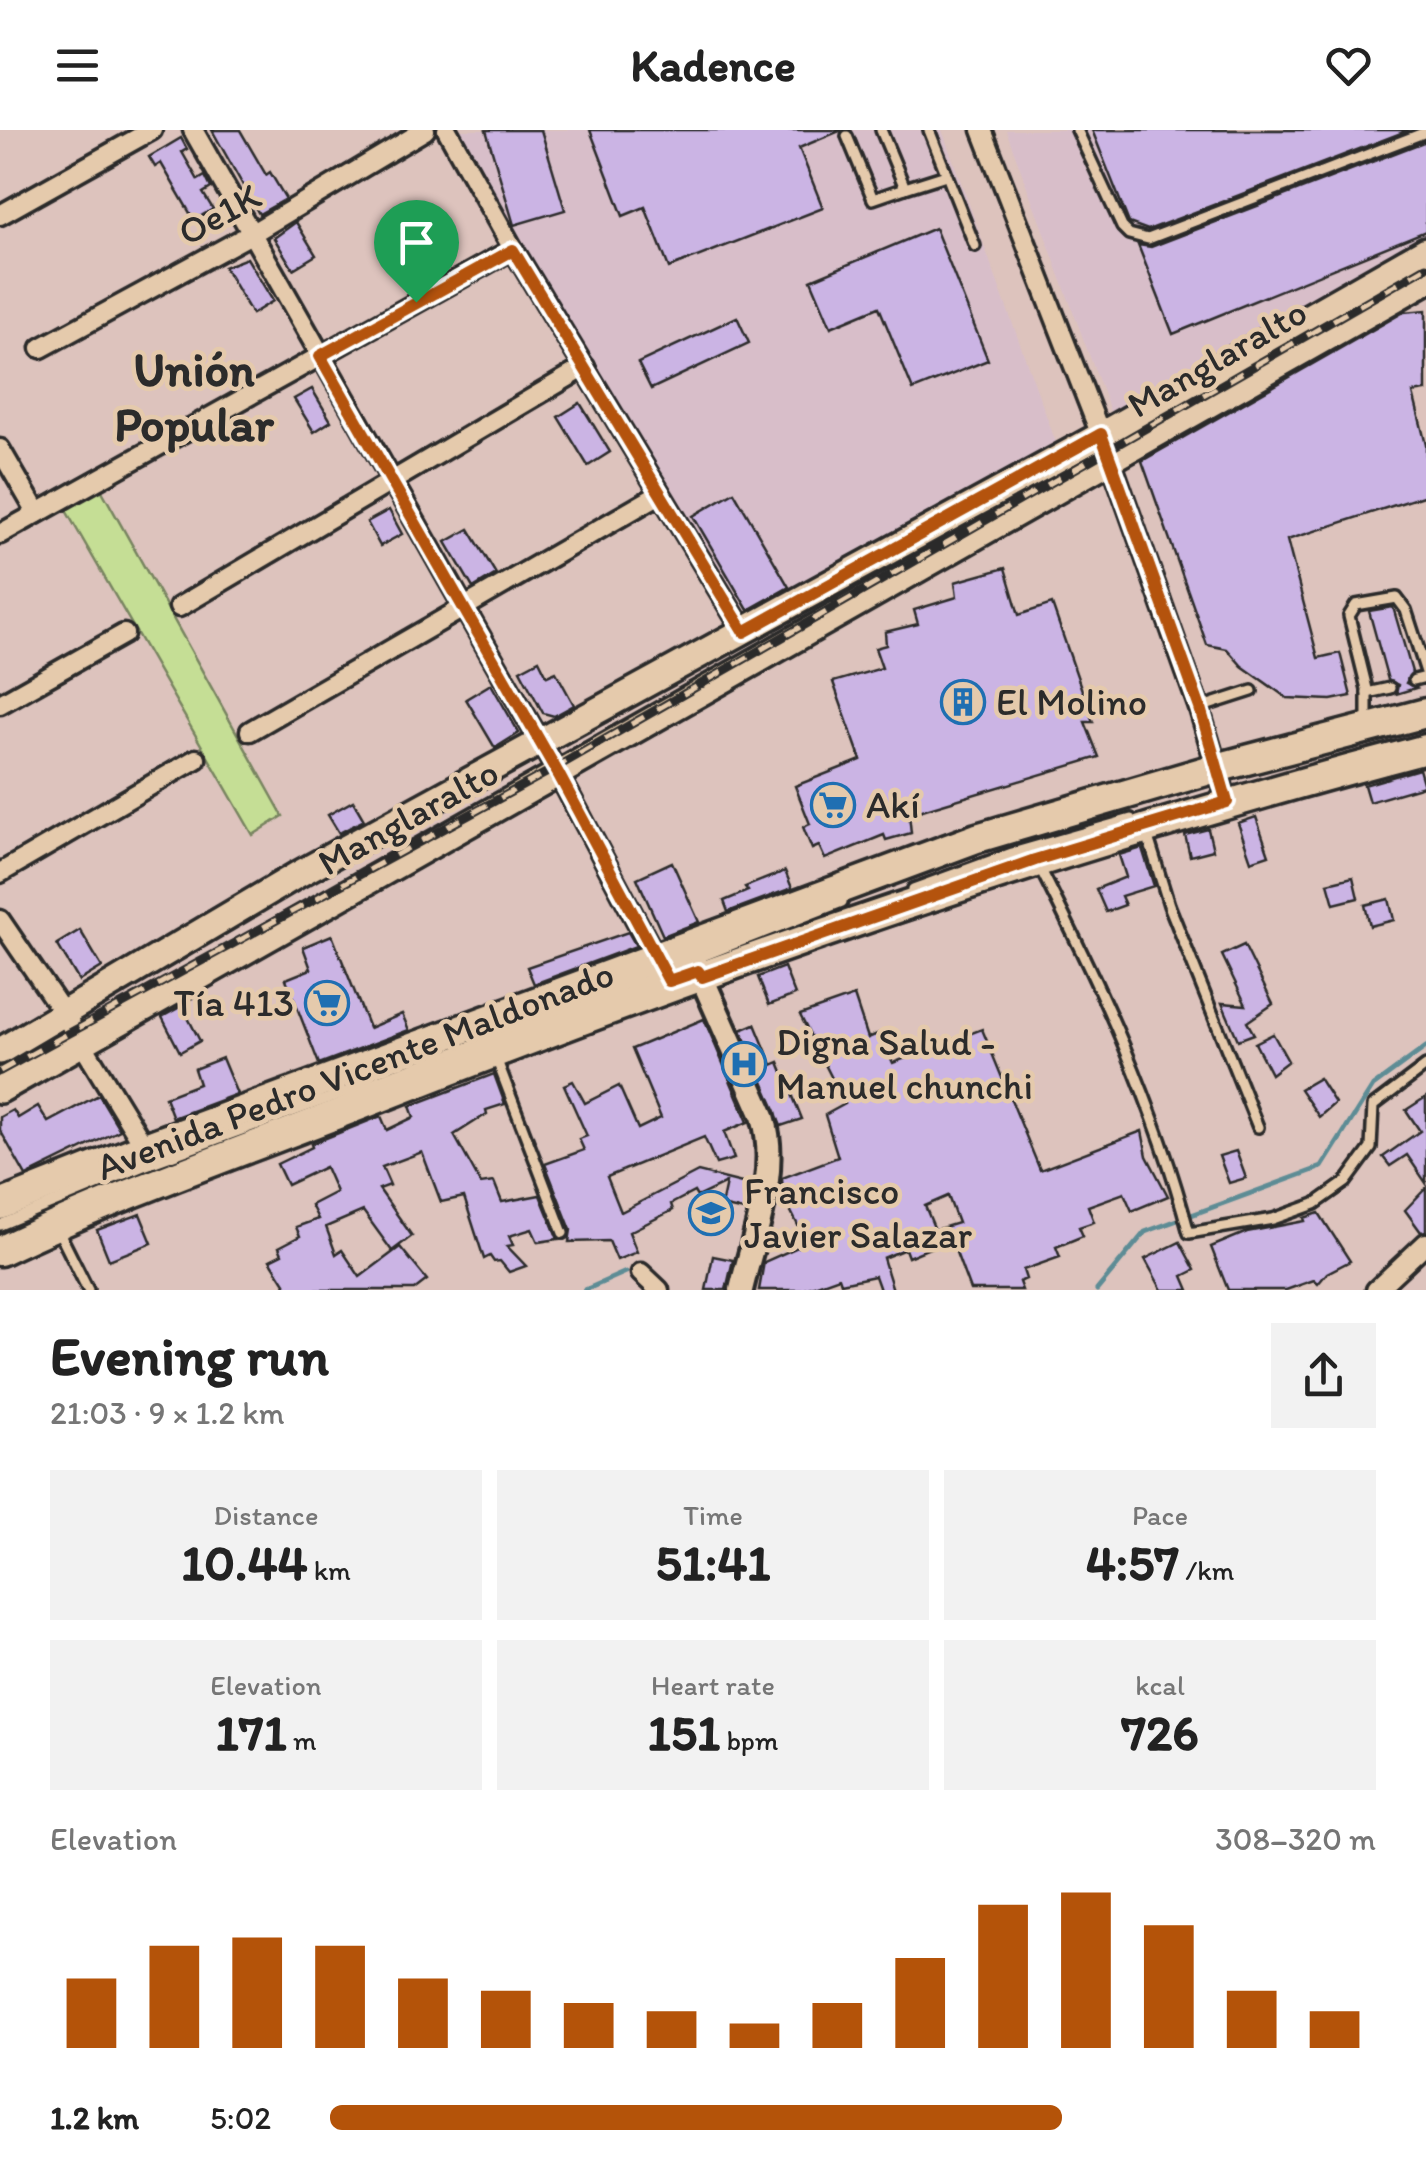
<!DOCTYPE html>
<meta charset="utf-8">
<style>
:root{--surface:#fff;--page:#f2f2f2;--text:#222;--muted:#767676;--accent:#b45309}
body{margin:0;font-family:Itim,sans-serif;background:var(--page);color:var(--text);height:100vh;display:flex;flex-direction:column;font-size:38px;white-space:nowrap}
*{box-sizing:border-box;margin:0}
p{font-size:32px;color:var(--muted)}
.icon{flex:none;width:55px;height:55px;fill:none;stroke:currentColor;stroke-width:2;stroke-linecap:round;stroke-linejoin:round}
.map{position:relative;height:1160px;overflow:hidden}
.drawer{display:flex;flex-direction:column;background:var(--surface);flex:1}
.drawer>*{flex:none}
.pin{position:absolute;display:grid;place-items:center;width:85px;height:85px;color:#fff;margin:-102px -42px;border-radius:50% 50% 50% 0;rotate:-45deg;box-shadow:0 0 10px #0007}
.pin .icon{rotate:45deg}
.round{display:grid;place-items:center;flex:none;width:105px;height:105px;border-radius:0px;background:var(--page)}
.headline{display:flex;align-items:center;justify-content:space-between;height:170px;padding:0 50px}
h1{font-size:55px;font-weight:700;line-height:75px}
.figures{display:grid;grid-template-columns:repeat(3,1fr);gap:15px;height:170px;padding:10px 50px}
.figures div{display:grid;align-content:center;border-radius:0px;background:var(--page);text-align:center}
.figures b{font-size:50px;font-weight:700}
.figures small{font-size:28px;font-weight:400}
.figures p{font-size:28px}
.chart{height:280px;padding:20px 50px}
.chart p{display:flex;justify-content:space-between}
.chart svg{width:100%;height:180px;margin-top:10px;stroke:var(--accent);stroke-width:6}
ul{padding:0 50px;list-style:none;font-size:32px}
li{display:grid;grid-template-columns:160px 120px 1fr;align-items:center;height:75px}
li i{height:25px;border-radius:12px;background:var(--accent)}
header{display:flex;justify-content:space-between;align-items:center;height:130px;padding:0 50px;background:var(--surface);font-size:45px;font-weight:700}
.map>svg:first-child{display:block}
.built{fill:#d8bec9}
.green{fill:#c5de95;stroke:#788460;stroke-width:2.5}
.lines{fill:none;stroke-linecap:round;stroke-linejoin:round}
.stream{stroke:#5d8c95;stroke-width:5}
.building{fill:#cbb4e4;stroke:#2b2b2b;stroke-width:2.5;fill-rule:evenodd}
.service-casing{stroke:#2b2b2b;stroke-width:16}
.minor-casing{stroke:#2b2b2b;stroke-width:25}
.tertiary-casing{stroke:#2b2b2b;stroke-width:30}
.secondary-casing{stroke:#2b2b2b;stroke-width:32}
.primary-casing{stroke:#2b2b2b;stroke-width:35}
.service{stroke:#e5caac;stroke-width:9}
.minor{stroke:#e5caac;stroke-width:18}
.tertiary{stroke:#e5caac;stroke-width:22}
.secondary{stroke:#e5caac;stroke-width:25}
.primary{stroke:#e5caac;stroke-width:28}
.rail-casing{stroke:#2b2b2b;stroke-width:9}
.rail{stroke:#e5caac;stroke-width:5;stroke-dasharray:15;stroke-linecap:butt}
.route-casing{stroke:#fff;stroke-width:20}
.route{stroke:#b45309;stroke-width:12}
.labels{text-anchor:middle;stroke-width:9;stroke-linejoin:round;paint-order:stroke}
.street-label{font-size:38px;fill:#2b2b2b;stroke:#e5caac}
.poi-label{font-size:38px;fill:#2b2b2b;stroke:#e5caac;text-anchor:start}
.district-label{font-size:48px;font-weight:bold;fill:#2b2b2b;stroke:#e5caac}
</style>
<header><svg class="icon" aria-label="menu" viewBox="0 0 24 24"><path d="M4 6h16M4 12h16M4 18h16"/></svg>Kadence<svg class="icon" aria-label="heart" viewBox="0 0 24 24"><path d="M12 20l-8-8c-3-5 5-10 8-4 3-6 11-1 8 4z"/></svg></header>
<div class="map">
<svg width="1426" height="1160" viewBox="0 0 1426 1160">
<rect width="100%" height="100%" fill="#ddc3bd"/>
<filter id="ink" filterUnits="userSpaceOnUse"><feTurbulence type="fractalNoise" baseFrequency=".01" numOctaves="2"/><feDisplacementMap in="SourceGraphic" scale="20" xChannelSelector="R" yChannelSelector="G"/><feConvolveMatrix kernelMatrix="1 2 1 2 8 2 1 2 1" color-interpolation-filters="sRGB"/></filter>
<g filter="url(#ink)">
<g class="built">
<polygon points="457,0 942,0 1058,318 752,490 609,262"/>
<polygon points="1006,0 1426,0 1426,126 1117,300"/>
</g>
<polygon class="green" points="96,350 283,686 253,705 60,370"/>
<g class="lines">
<g class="stream">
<polyline points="585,1160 626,1142"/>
<polyline points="1097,1160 1145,1102 1322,1037 1373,956 1426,917"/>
</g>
</g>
<g class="building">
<polygon points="212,0 240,0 266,45 270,42 286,69 259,84"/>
<polygon points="486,0 541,0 565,80 514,95"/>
<polygon points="590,0 842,0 799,18 823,78 669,138 645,77 623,86"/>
<polygon points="1092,0 1409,0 1148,100 1129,93"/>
<polygon points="181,8 187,19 182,22 198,50 205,46 211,58 203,63 213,79 194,90 161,33 155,37 149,27"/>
<polygon points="1426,11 1426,101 1173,204 1138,115 1151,117"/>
<polygon points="296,92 316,125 293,139 274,108"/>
<polygon points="935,98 988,230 913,260 879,177 831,197 811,150"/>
<polygon points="247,128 273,171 252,184 224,137"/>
<polygon points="1426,180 1426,261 1413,263 1426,315 1426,365 1287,410 1318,528 1340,523 1351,566 1331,570 1287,568 1242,536 1227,519 1207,515 1142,331 1404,182"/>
<polygon points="737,187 749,213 651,259 638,233"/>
<polygon points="312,259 331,291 314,302 294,269"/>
<polygon points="580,273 610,322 588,336 558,287"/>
<polygon points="734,362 789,457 748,480 693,386"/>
<polygon points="389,380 402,404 380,416 367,392"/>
<polygon points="469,399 496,444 473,458 446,412"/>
<polygon points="1005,438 1019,485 1052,474 1093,592 1085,592 1099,627 909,684 911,703 886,710 884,705 825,729 819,716 812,719 803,697 810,694 795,656 861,630 833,552 882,538 875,518 886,515 885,502 918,494 914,480 957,467 955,452"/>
<polygon points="1393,477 1412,542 1406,553 1416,558 1396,564 1398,555 1388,550 1369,481"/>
<polygon points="539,530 547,546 556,542 574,575 554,586 543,583 520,540"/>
<polygon points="491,554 519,603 495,618 466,569"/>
<polygon points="1419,639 1424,656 1369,672 1364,655"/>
<polygon points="353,671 364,690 339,703 328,685"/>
<polygon points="1256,687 1269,725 1251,731 1238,693"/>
<polygon points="1208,699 1213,720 1190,726 1185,705"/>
<polygon points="1142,718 1154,756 1121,766 1125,775 1106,782 1096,759 1126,747 1119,725"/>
<polygon points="672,732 699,792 663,806 637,748"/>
<polygon points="785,741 792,758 728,782 724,771 748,761 745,757"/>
<polygon points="1353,747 1358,768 1334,774 1328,753"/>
<polygon points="1389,769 1394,790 1370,796 1365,775"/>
<polygon points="80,800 102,837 79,851 57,814"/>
<polygon points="628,802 636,816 534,854 527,837"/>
<polygon points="332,805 369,898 402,884 409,900 319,934 286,849 311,839 303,817"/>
<polygon points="1244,815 1273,874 1247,892 1254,904 1238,910 1222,873 1246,875 1222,825"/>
<polygon points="784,837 795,865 769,875 758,847"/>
<path d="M854 866 868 908 880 903 893 933 982 899 1040 1040 1142 1001 1147 1026 1168 1066 1132 1081 1124 1063 1088 1076 1094 1092 1079 1097 1083 1106 1056 1117 1060 1127 1023 1140 1026 1149 1019 1152 1022 1160H970L951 1109 908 1127 905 1119 883 1128 893 1160H880L875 1146 841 1153 839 1147 803 1160H759L764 1132 807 1113 783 1066 782 1048 838 1027 825 985 845 974 800 885ZM948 1066 958 1093 935 1100 925 1076Z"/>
<polygon points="182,876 200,911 180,922 162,887"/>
<polygon points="704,889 748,992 724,1002 734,1029 716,1034 704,1007 607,1047 621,1082 698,1042 750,1055 744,1081 721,1076 726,1053 697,1067 694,1062 671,1074 673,1080 629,1102 637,1122 617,1130 609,1111 569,1112 571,1100 545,1034 584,1020 579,1009 587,1006 564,955 573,951 585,973 619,956 638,999 661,988 632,919"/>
<polygon points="755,894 772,935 779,932 802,989 781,996 741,900"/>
<polygon points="1273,904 1288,931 1271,944 1255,913"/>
<polygon points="222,928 237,964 173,988 165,967 199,954 194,939"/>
<polygon points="494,944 505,974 486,980 487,984 454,1005 481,1054 494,1052 502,1072 540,1065 558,1109 538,1112 532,1099 509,1106 513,1115 507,1116 526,1136 509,1142 500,1131 494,1132 490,1126 484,1129 464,1067 441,1072 422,1022 382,1037 390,1055 379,1059 412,1106 392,1121 363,1081 326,1097 336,1124 342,1120 360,1147 400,1117 427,1150 414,1160 289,1160 270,1130 282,1124 279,1117 300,1106 296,1097 318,1089 311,1075 336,1062 325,1037 287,1055 277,1034 312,1017 311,1014 381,986 387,1000 414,987 410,976"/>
<polygon points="1319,948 1335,973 1319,987 1300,959"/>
<polygon points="99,965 120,1000 26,1046 0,1000 0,987 13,980 18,988 38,976 48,992"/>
<polygon points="1426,967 1426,1053 1407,1025 1390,1036 1383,1027 1420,1001 1406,980"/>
<polygon points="1236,1021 1246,1048 1229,1053 1219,1026"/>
<polygon points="1426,1058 1426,1101 1421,1102 1405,1080"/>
<polygon points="1319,1083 1350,1131 1327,1143 1318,1154 1314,1150 1286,1160 1228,1160 1211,1117 1247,1102 1305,1091 1304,1088"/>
<polygon points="140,1084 152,1113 109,1130 97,1100"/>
<polygon points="1180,1112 1195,1140 1183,1146 1189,1160 1162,1160 1145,1129"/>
<polygon points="713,1126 733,1130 726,1160 706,1160"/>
</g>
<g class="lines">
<defs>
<g id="service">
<polyline points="881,0 905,58 946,45"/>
<polyline points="929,0 975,116"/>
<polyline points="1077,0 1122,97 1129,104 1148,109 1426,2"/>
<polyline points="847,6 873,69 905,58"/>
<polyline points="1414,550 1426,547"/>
<polyline points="1367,563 1390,558"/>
<polyline points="1199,578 1252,561"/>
<polyline points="1367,595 1367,559 1349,486 1356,475 1397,468 1406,480 1426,542"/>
<polyline points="1147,704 1169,775 1258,997"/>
<path d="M1039 736C1099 854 1155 974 1189 1103L1273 1089 1315 1074 1346 1052 1371 1018 1373 976 1426 936"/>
<polyline points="913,759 1012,723 1131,689"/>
<polyline points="496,928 563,1103"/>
<polyline points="0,1095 141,1037 471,916 842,772"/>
<polyline points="58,1100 88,1160"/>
</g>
<g id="minor">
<polyline points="193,0 559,645 672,858"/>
<polyline points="447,0 513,119 744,502"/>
<polyline points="982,0 1111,331 1199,578 1227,672"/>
<polyline points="0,85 152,0"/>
<polyline points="41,218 251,104 425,0"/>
<polyline points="0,319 37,383"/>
<polyline points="0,404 513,119"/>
<polyline points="179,477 585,237"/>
<polyline points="0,574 124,504"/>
<polyline points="250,601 660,364"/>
<polyline points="0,743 196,629"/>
<polyline points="0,790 64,884 145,1017"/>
<polyline points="641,1143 659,1160"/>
<polyline points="1376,1160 1426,1113"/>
</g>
<path id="tertiary" d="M688 816 763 986C780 1042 754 1104 741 1160"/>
<g id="secondary">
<polyline points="0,921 297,745 1101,305 1426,120"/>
<polyline points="0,960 1426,151"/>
</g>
<g id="primary">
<polyline points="0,1075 145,1017 977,708 1216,638 1426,583"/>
<path d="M0 1121C121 1063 249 1019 374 970 718 834 1068 713 1426 619"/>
</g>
</defs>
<use href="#service" class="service-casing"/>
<use href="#minor" class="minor-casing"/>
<use href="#tertiary" class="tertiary-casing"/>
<use href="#secondary" class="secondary-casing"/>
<use href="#primary" class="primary-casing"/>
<use href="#service" class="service"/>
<use href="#minor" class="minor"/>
<use href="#tertiary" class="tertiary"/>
<use href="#secondary" class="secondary"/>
<use href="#primary" class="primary"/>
<defs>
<polyline id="rail" points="0,941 555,638 1426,137"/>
</defs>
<use href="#rail" class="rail-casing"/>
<use href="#rail" class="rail"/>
</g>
</g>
<g class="lines" filter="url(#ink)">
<defs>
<polygon id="route" points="513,120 744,502 1101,304 1200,578 1227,672 1035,730 702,847 698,841 669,851 559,645 320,226"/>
</defs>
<use href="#route" class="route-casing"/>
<use href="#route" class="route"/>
</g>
<defs>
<symbol id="building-ring" viewBox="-11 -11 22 22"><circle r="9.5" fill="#e5caac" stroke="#1f6fb2" stroke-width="1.5"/><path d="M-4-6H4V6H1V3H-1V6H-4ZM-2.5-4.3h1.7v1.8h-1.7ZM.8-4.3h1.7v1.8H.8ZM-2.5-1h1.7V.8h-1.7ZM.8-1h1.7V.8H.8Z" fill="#1f6fb2"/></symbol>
<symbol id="supermarket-ring" viewBox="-11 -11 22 22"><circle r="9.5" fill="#e5caac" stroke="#1f6fb2" stroke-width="1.5"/><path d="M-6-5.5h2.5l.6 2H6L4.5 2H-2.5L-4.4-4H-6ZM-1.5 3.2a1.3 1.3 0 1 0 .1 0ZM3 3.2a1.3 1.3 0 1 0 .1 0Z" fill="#1f6fb2"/></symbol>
<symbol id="hospital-ring" viewBox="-11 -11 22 22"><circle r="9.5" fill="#e5caac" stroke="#1f6fb2" stroke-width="1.5"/><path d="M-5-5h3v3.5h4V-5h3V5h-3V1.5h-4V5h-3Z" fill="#1f6fb2"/></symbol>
<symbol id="school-ring" viewBox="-11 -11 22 22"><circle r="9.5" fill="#e5caac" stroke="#1f6fb2" stroke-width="1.5"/><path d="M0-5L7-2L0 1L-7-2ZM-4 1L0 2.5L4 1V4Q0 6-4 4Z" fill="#1f6fb2"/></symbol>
</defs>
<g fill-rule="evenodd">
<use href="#building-ring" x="938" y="547" width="50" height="50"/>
<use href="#supermarket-ring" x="808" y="650" width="50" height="50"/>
<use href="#supermarket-ring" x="302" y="848" width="50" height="50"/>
<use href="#hospital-ring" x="719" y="909" width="50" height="50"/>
<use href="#school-ring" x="686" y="1058" width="50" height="50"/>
</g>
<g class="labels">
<g class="street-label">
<text transform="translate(219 84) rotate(-29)" y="13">Oe1K</text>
<text transform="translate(1217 228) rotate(-30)" y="13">Manglaralto</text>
<text transform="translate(408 687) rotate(-29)" y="13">Manglaralto</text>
<text transform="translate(355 940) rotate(-21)" y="13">Avenida Pedro Vicente Maldonado</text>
</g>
<g class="poi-label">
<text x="996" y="585">El Molino</text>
<text x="866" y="688">Akí</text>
<text x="294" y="886" text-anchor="end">Tía 413</text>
<text x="776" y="925">Digna Salud -<tspan x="776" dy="44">Manuel chunchi</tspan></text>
<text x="744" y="1074">Francisco<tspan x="744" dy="44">Javier Salazar</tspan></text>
</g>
<g class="district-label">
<text x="194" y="256">Unión<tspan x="194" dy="55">Popular</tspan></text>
</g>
</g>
</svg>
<div class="pin" style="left:416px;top:172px;background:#1e9e55"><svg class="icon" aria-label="arrive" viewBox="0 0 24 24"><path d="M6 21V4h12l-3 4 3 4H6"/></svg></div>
</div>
<section class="drawer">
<div class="headline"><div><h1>Evening run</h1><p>21:03 · 9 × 1.2 km</p></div><a class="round"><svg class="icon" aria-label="share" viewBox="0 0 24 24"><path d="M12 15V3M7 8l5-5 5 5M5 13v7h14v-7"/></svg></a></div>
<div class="figures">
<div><p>Distance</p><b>10.44<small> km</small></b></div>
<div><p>Time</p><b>51:41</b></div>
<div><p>Pace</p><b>4:57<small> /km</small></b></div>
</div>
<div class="figures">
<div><p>Elevation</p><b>171<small> m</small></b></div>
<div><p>Heart rate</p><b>151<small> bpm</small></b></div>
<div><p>kcal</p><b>726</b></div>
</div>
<div class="chart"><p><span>Elevation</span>308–320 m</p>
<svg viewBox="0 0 160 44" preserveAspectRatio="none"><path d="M5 44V27M15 44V19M25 44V17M35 44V19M45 44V27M55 44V30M65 44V33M75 44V35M85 44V38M95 44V33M105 44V22M115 44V9M125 44V6M135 44V14M145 44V30M155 44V35"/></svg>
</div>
<ul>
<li><b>1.2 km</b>5:02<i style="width:70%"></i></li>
</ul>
</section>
